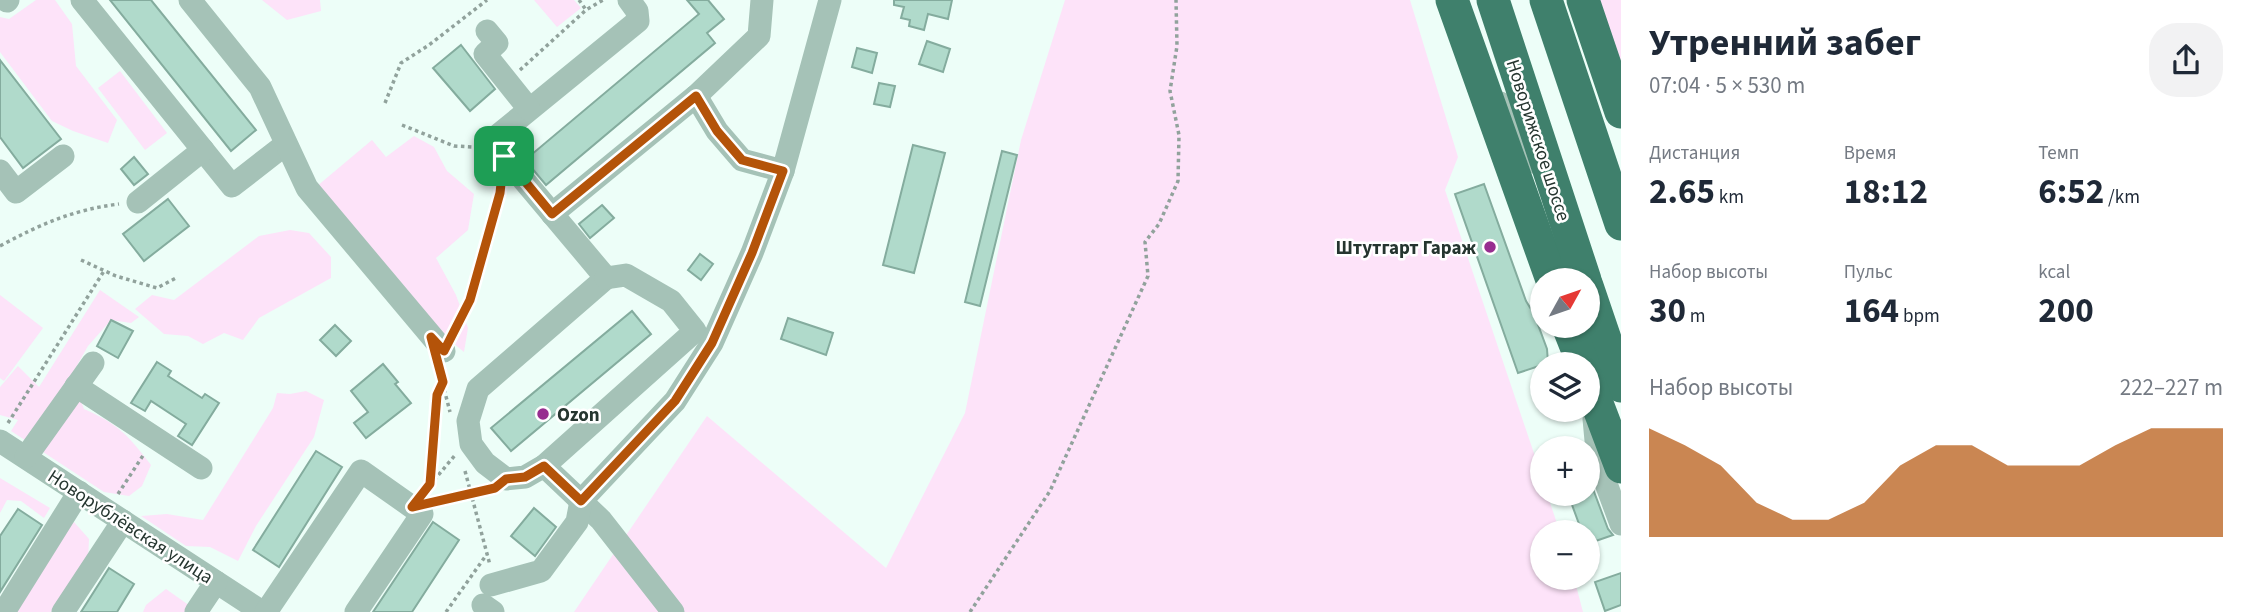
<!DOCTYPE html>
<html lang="ru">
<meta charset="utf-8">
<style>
:root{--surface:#fff;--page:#f2f2f3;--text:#1f2937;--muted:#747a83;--accent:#b45309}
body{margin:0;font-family:"Source Sans 3",sans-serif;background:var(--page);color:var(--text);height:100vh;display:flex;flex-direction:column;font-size:26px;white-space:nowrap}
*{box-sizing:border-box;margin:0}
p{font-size:23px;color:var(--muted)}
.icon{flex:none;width:38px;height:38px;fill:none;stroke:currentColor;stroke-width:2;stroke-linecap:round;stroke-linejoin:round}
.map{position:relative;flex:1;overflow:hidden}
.sheet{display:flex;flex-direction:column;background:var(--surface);width:630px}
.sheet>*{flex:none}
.needle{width:46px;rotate:50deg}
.controls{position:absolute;left:1530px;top:268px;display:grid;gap:14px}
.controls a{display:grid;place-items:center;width:70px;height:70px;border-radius:50%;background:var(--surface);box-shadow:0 2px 5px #0004;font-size:35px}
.pin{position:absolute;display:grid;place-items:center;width:60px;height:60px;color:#fff;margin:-30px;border-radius:14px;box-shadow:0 4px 10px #0006}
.round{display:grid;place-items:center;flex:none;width:74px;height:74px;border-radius:28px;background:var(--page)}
.head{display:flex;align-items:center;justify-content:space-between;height:119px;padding:0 28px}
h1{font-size:38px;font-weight:700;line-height:52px}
.stats{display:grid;grid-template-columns:repeat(3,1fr);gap:10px;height:119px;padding:7px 28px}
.stats div{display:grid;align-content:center}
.stats b{font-size:35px;font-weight:700}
.stats small{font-size:19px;font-weight:400}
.stats p{font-size:19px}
.chart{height:196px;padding:14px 28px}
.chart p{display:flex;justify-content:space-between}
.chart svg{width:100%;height:126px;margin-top:7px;fill:var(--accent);opacity:.7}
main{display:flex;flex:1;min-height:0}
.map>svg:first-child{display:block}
.green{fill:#fde3f9}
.building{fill:#b0dacb;stroke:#84ac9e;stroke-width:2}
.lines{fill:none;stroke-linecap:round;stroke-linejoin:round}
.path{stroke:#91a29c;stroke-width:3.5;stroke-dasharray:3.5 3.5;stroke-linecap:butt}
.minor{stroke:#a5c2b7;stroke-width:23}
.highway{stroke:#3f806c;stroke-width:33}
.route-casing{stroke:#fff;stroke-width:14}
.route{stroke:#b45309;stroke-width:9}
.poi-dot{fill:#972d90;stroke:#fff;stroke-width:2.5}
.labels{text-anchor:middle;stroke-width:5;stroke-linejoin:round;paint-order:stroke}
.street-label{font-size:19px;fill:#25352f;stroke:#fff}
.poi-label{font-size:19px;font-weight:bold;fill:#25352f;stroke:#fff;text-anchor:end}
</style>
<main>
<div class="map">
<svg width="1621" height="612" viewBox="0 0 1621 612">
<rect width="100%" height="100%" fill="#edfef8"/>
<g class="green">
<polygon points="36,0 55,0 72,24 76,66 117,120 108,143 73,131 52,121 0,52 0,17 9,19"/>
<polygon points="262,0 320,0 321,11 287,20"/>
<polygon points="534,0 574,0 581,8 557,27"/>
<polygon points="1065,0 1410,0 1458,157 1445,190 1542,477 1542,494 1547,494 1560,532 1542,532 1542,578 1574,578 1583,612 574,612 707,416 886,568 965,413 1021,140"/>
<polygon points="1596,0 1621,0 1621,73"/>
<polygon points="120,71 167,133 145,150 98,88"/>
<polygon points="414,136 434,147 447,171 474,194 468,230 436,258 456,295 468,328 464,352 430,324 316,187 372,140 386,157"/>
<polygon points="290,230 309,233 331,257 331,278 259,318 243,340 224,333 203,344 188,336 164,334 135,309 152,295 174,300 259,236"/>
<path d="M100 290 139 317 131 323 111 320 88 346 71 376 84 409C118 424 128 435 151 465L142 486 129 496 104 492 11 431 18 420 0 415V387L18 366 39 387Z"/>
<polygon points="0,295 43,328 4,381 0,378"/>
<polygon points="306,391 324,400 314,437 256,526 238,561 210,547 186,546 141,516 167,514 203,520 273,408 277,393 290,394"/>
<polygon points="0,478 50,508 44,518 21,501 7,500 0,513"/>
<polygon points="74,522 89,539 88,562 51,612 4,612 59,538"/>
<polygon points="166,589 190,606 185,612 143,612 146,605"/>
</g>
<g class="building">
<polygon points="110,0 151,0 256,130 231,151"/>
<polygon points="687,0 708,0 724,19 707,33 715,43 546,185 525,160 699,14"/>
<polygon points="894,0 952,0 948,19 928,14 924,30 909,26 910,20 901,18 904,7 894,5"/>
<polygon points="927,41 950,49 943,72 919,64"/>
<polygon points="461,45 495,89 470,111 433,68"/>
<polygon points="857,48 877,53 872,73 852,67"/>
<polygon points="0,60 61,139 23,168 0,137"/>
<polygon points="879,83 895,86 890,107 874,104"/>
<polygon points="913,145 945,153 914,273 883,265"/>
<polygon points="1002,151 1017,155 980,306 965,302"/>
<polygon points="134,157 148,174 134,185 121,169"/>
<polygon points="1484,184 1526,301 1534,314 1547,349 1548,363 1518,373 1455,194"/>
<polygon points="168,199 189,226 144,261 123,234"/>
<polygon points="602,205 614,218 590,238 579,224"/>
<polygon points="700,254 713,264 701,280 688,270"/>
<polygon points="632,311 651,334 511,451 491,428"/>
<polygon points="788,318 833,333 826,355 781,339"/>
<polygon points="111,320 133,331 118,358 97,346"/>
<polygon points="335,325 351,341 336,356 320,340"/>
<polygon points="157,362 171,371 168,376 202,398 205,394 219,403 192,445 178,436 186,424 151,401 145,411 131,403"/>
<polygon points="383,364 398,382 395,384 411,403 366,438 354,423 368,412 351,391"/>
<polygon points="316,451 342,467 279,567 253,550"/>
<polygon points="1587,473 1608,529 1613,535 1587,544 1587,532 1582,532 1568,494 1587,494"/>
<polygon points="534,508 556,527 535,556 511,536"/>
<polygon points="18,509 42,525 0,592 0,536"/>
<polygon points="433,522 459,540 412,612 373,612"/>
<polygon points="109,568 134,584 117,612 81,612"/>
<polygon points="1621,573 1621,605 1605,611 1595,582"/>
</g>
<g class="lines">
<g class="path">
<polyline points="579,0 586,10 603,0"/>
<polyline points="520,70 586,10"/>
<polyline points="385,103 401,63 429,45 487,0"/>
<polyline points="402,125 454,146 473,147"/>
<path d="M0 246C41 224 72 210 119 204"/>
<polyline points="81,260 116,276 157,288 176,278"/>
<polyline points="453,332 470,300 501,184"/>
<polyline points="439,369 450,412"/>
<polyline points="8,423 104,271"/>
<polyline points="465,471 490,565"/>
<polyline points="431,482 437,395 442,383"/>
<polyline points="425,491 456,454"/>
<polyline points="118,494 144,454"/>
<polyline points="434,502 488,489"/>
<polyline points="446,612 487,554"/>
<polyline points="970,612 1050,491 1148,276 1145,242 1159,224 1178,181 1179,135 1170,91 1177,46 1176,0"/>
</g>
<g class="minor">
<polyline points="82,0 232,186 286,144"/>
<polyline points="190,0 260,87 307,188 444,351"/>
<polyline points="629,0 637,11 638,21 491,141 606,278 478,389 468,421 471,444 485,463 506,479 525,477 544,466 601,520 673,612"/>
<polyline points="7,1 8,0"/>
<polyline points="487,31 497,43 485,54 529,109"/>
<polyline points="696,96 717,131 742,160 783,171"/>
<polyline points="1500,103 1537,163"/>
<polyline points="0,171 16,192 63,156"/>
<polyline points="138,202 203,150"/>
<polyline points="552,214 696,96 759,36 762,0"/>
<polyline points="76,386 201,468"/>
<polyline points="1594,419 1598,462 1621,524"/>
<polyline points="0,441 262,612"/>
<polyline points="26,457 93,363"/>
<polyline points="544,466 695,331 671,301 626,275 606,278"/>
<polyline points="491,585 541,571 577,522 581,501 675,401 712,343 752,253 783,171 830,0"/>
<polyline points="483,605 493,612"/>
<polyline points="4,612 79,492"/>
<polyline points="63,612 123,521"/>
<polyline points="196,612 216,582"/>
<polyline points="266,612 361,471 422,514 356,612"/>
</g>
<g class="highway">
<polyline points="1452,0 1552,280"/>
<polyline points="1493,0 1585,280"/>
<polyline points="1546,0 1621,224"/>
<polyline points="1583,0 1621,112"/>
<polyline points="1587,286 1621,386"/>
<polyline points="1568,326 1583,364"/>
<polyline points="1587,377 1621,467"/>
</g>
</g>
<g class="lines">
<defs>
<polygon id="route" points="696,96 717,131 742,160 783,171 752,253 712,343 675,401 581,501 544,466 525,477 506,479 495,488 412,507 430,484 437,395 443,382 431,337 444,351 470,300 500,193 504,156 552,214"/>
</defs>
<use href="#route" class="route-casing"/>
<use href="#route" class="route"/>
</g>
<g class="poi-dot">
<circle cx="1490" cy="247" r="7"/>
<circle cx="543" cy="414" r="7"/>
</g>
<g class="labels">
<g class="street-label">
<text transform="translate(1539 140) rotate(72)" y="7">Новорижское шоссе</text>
<text transform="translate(131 526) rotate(33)" y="7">Новорублёвская улица</text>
</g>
<g class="poi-label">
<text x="1476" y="254">Штутгарт Гараж</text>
<text x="557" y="421" text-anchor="start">Ozon</text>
</g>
</g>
</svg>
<div class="controls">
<a><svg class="needle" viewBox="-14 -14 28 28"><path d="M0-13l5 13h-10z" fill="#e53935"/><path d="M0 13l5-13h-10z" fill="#747a83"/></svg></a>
<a><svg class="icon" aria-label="layers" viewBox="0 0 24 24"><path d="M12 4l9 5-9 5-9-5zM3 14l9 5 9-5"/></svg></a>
<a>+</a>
<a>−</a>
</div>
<div class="pin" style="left:504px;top:156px;background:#1e9e55"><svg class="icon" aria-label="arrive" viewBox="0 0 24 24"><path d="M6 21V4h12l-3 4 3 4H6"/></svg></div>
</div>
<section class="sheet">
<div class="head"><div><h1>Утренний забег</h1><p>07:04 · 5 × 530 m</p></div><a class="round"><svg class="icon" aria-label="share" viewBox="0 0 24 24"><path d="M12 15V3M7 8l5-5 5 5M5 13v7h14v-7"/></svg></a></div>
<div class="stats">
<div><p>Дистанция</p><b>2.65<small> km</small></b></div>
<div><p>Время</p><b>18:12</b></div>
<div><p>Темп</p><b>6:52<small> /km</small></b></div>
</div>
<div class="stats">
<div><p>Набор высоты</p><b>30<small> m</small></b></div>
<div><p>Пульс</p><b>164<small> bpm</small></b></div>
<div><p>kcal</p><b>200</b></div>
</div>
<div class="chart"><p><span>Набор высоты</span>222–227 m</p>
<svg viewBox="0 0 160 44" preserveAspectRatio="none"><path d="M0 44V6L10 12L20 19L30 32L40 38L50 38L60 32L70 19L80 12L90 12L100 19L110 19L120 19L130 12L140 6L150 6L160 6V44z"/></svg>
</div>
</section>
</main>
